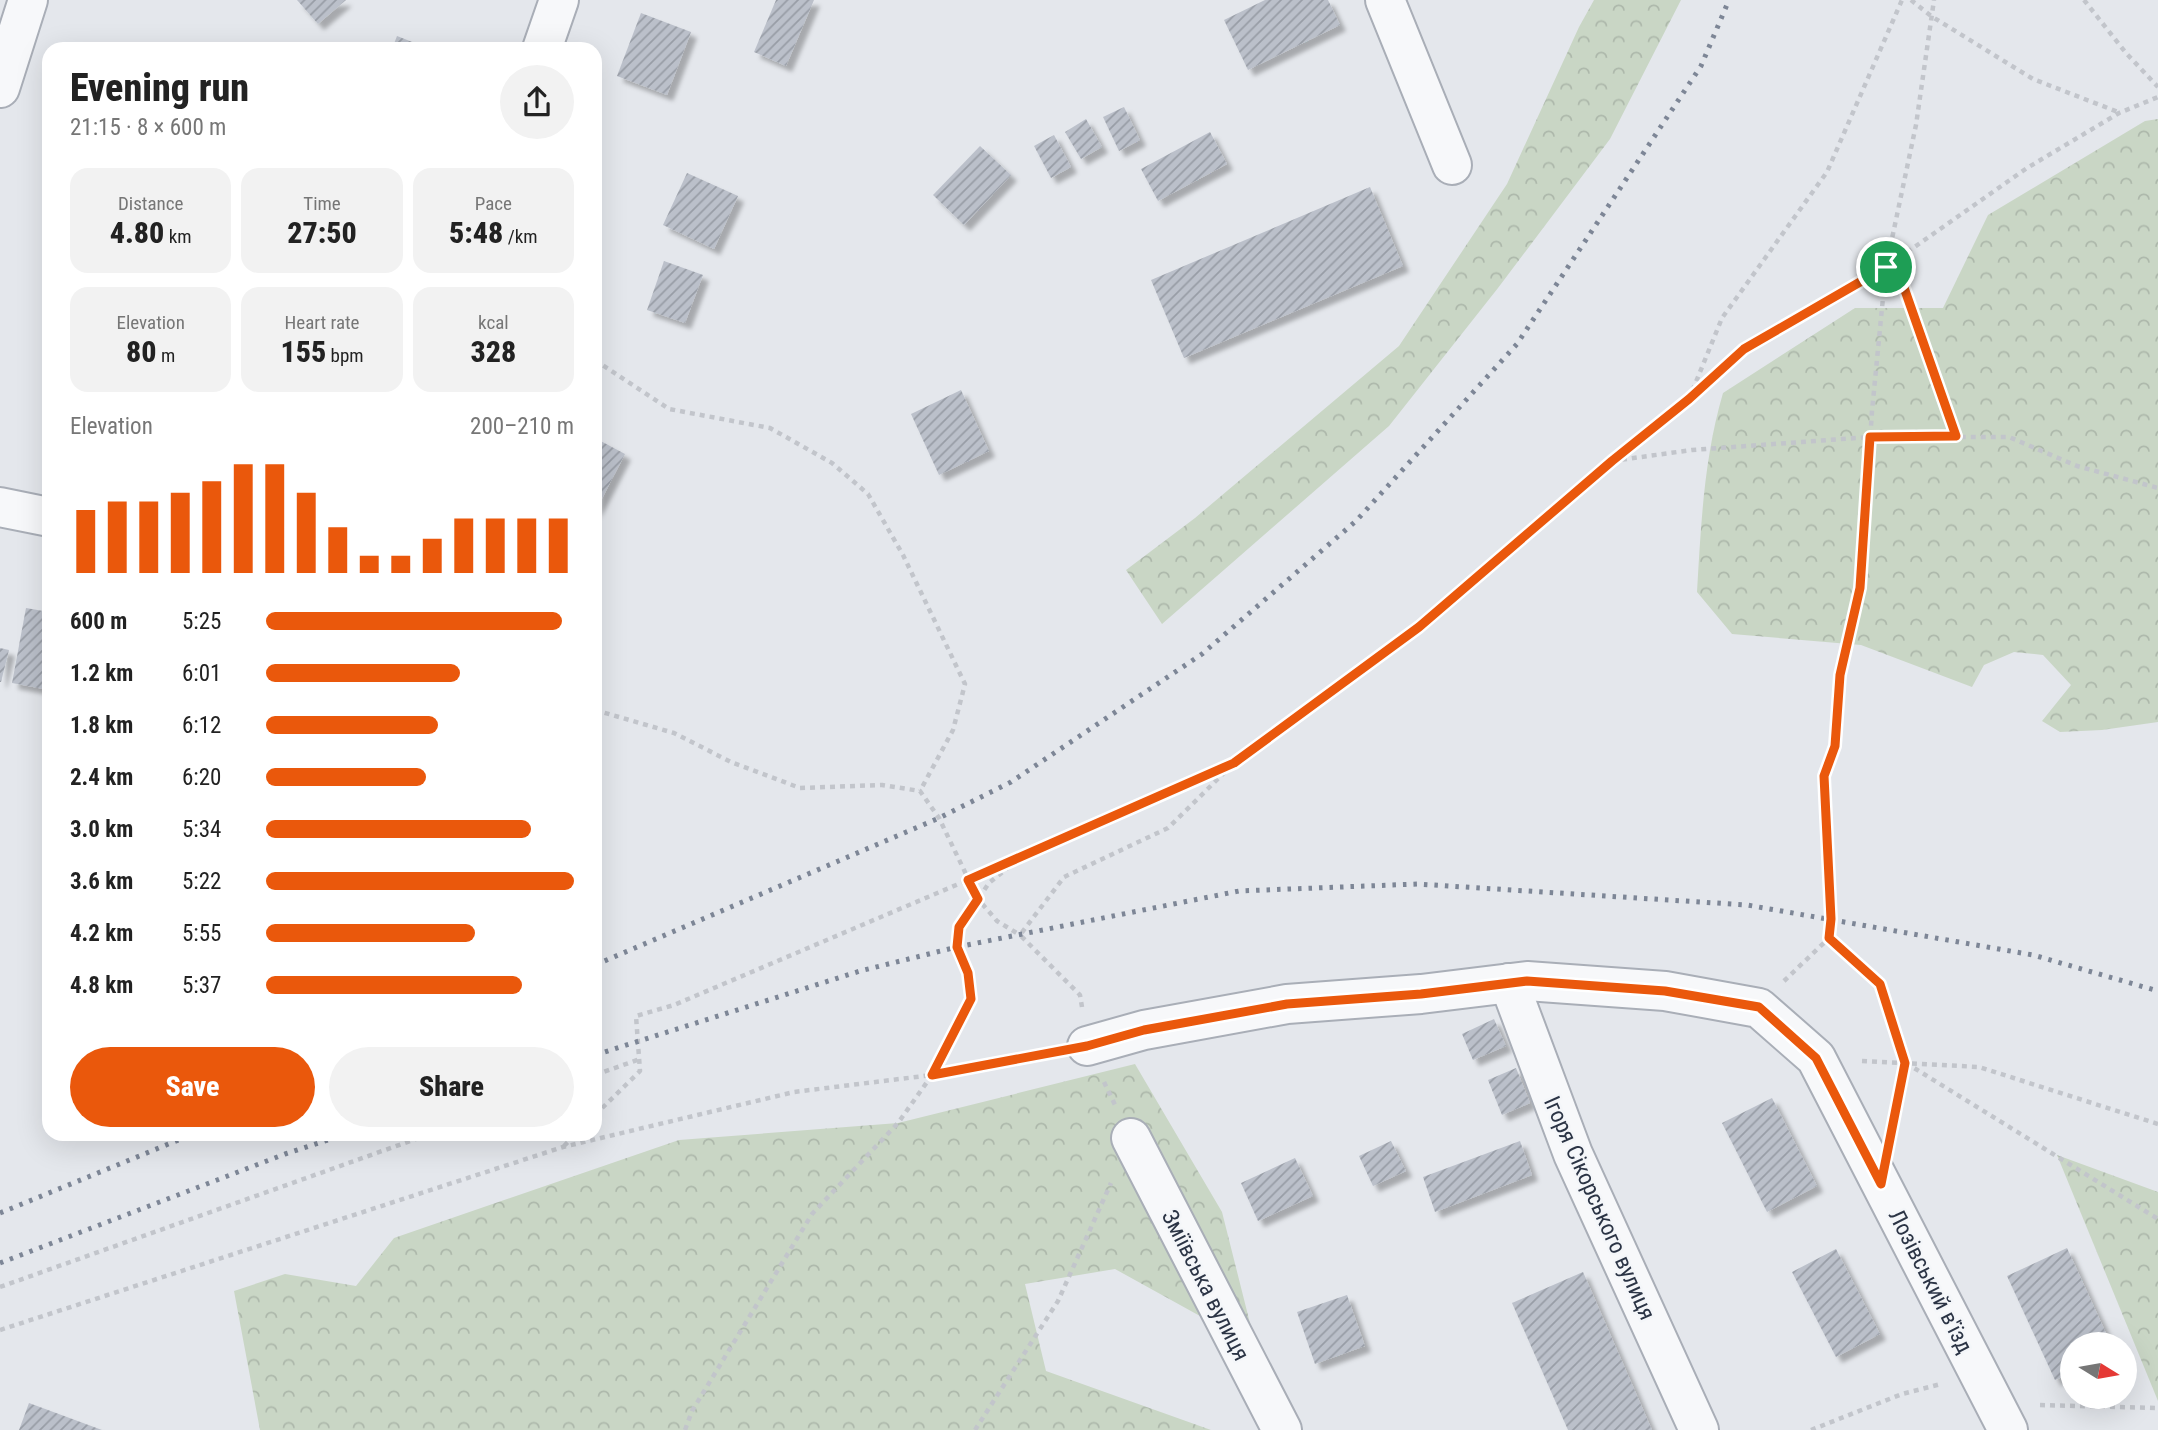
<!DOCTYPE html>
<meta charset="utf-8">
<style>
:root{--surface:#fff;--page:#f2f2f2;--text:#222;--muted:#767676;--accent:#ea580c}
body{margin:0;font-family:"Roboto Condensed",sans-serif;background:var(--page);color:var(--text);height:100vh;display:flex;flex-direction:column;font-size:26px;white-space:nowrap}
*{box-sizing:border-box;margin:0}
p{font-size:23px;color:var(--muted)}
.icon{flex:none;width:38px;height:38px;fill:none;stroke:currentColor;stroke-width:2;stroke-linecap:round;stroke-linejoin:round}
.map{position:relative;flex:1;overflow:hidden}
.drawer{position:absolute;left:42px;top:42px;width:560px;height:1099px;display:flex;flex-direction:column;background:var(--surface);border-radius:21px;box-shadow:0 7px 28px #0002}
.drawer>*{flex:none}
.needle{width:46px;rotate:101deg}
.controls{position:absolute;left:2060px;top:1332px;display:grid;gap:14px}
.controls a{display:grid;place-items:center;width:77px;height:77px;border-radius:50%;background:var(--surface);box-shadow:0 7px 28px #0002;font-size:35px}
.pin{position:absolute;display:grid;place-items:center;width:60px;height:60px;color:#fff;margin:-30px;border:4px solid #fff;border-radius:50%;box-shadow:0 2px 7px #0007}
.round{display:grid;place-items:center;flex:none;width:74px;height:74px;border-radius:37px;background:var(--page)}
.headline{display:flex;align-items:center;justify-content:space-between;height:119px;padding:0 28px}
h1{font-size:38px;font-weight:800;line-height:52px}
.metrics{display:grid;grid-template-columns:repeat(3,1fr);gap:10px;height:119px;padding:7px 28px}
.metrics div{display:grid;align-content:center;border-radius:18px;background:var(--page);text-align:center}
.metrics b{font-size:30px;font-weight:800}
.metrics small{font-size:19px;font-weight:400}
.metrics p{font-size:19px}
.chart{height:196px;padding:14px 28px}
.chart p{display:flex;justify-content:space-between}
.chart svg{width:100%;height:126px;margin-top:7px;stroke:var(--accent);stroke-width:6}
.action{display:flex;gap:14px;margin-top:auto;padding:14px 28px}
.action a{flex:1;height:80px;border-radius:42px;background:var(--accent);color:#fff;font-size:28px;font-weight:800;line-height:80px;text-align:center}
.action a+a{background:var(--page);color:var(--text)}
ul{padding:0 28px;list-style:none;font-size:23px}
li{display:grid;grid-template-columns:112px 84px 1fr;align-items:center;height:52px}
li i{height:18px;border-radius:9px;background:var(--accent)}
.map>svg:first-child{display:block}
.forest{fill:url(#forest-crowns)}
.building{fill:url(#building-hatch);filter:url(#shadow)}
.lines{fill:none;stroke-linecap:round;stroke-linejoin:round}
.minor-casing{stroke:#a9aeb7;stroke-width:42}
.path{stroke:#c2c5cb;stroke-width:4.5;stroke-dasharray:5 5;stroke-linecap:butt}
.minor{stroke:#f7f8fa;stroke-width:38}
.rail{stroke:#7d8696;stroke-width:5;stroke-dasharray:3.5 7;stroke-linecap:butt}
.route-casing{stroke:#fff;stroke-width:14}
.route{stroke:#ea580c;stroke-width:9}
.labels{text-anchor:middle;stroke-width:5;stroke-linejoin:round;paint-order:stroke}
.street-label{font-size:23px;fill:#2b3445;stroke:#f4f6f9}
</style>
<div class="map">
<svg width="2158" height="1430" viewBox="0 0 2158 1430">
<defs>
<pattern id="forest-crowns" width="20" height="18" patternUnits="userSpaceOnUse" patternTransform="scale(1.75)"><rect width="20" height="18" fill="#c9d6c5"/><path d="M2 6a3 3 0 1 1 6 0M12 15a3 3 0 1 1 6 0" fill="none" stroke="#adb8ab"/></pattern>
<pattern id="building-hatch" width="6" height="6" patternUnits="userSpaceOnUse" patternTransform="scale(1.75)"><rect width="6" height="6" fill="#bbc0ca"/><path d="M-1 1l2-2M0 6l6-6M5 7l2-2" fill="none" stroke="#989da6"/></pattern>
<filter id="shadow"><feDropShadow dx="6" dy="6" stdDeviation="2" flood-color="#0004"/></filter>
</defs>
<rect width="100%" height="100%" fill="#e4e7ec"/>
<g class="forest">
<polygon points="1594,0 1681,0 1610,139 1498,288 1389,426 1162,624 1126,570 1195,518 1399,346 1507,184 1579,27"/>
<path d="M2158 119V722L2102 730 2060 732 2042 721 2071 685 2043 655 2014 652 1984 665 1972 687 1861 645 1732 634 1697 592C1701 524 1704 458 1723 393L1855 308H1943L1988 215 2145 121Z"/>
<polygon points="1135,1064 1222,1212 1256,1347 1115,1269 1025,1284 1046,1371 1211,1430 260,1430 234,1291 285,1274 356,1286 394,1238 679,1140 898,1123"/>
<polygon points="2057,1155 2158,1192 2158,1401"/>
</g>
<g class="building">
<polygon points="297,0 346,0 318,24"/>
<polygon points="776,0 814,0 786,66 754,52"/>
<polygon points="1265,0 1328,0 1340,25 1248,70 1224,20"/>
<polygon points="641,13 691,32 667,95 617,76"/>
<polygon points="397,36 430,49 392,49"/>
<polygon points="1124,107 1140,140 1119,151 1103,117"/>
<polygon points="1086,119 1102,147 1081,159 1065,132"/>
<polygon points="1210,132 1227,164 1158,201 1141,169"/>
<polygon points="1054,135 1071,167 1051,178 1034,146"/>
<polygon points="980,146 1011,175 964,225 933,195"/>
<polygon points="687,173 738,196 714,249 663,225"/>
<polygon points="1370,187 1403,266 1184,358 1151,280"/>
<polygon points="664,261 703,275 685,323 647,310"/>
<polygon points="961,390 989,451 939,475 911,414"/>
<polygon points="595,438 625,454 595,512"/>
<polygon points="26,608 49,612 49,690 12,683"/>
<polygon points="0,648 9,650 1,682 0,682"/>
<polygon points="1494,1019 1506,1046 1473,1060 1462,1034"/>
<polygon points="1516,1068 1530,1103 1502,1115 1488,1080"/>
<polygon points="1772,1098 1817,1186 1767,1212 1722,1123"/>
<polygon points="1391,1141 1406,1171 1373,1186 1359,1156"/>
<polygon points="1520,1141 1532,1175 1435,1212 1423,1177"/>
<polygon points="1295,1158 1313,1196 1258,1221 1241,1183"/>
<polygon points="2067,1248 2111,1344 2072,1344 2072,1373 2055,1380 2007,1276"/>
<polygon points="1836,1249 1880,1334 1836,1357 1792,1272"/>
<polygon points="1583,1272 1652,1430 1568,1430 1512,1303"/>
<polygon points="1347,1295 1365,1346 1315,1364 1297,1312"/>
<polygon points="29,1403 102,1430 19,1430"/>
</g>
<g class="lines">
<defs>
<g id="minor">
<polyline points="1385,0 1452,165"/>
<polyline points="542,49 559,0"/>
<polyline points="0,88 28,0"/>
<polyline points="0,507 49,517"/>
<polyline points="1509,983 1573,1154 1699,1430"/>
<polyline points="1087,1046 1144,1030 1287,1004 1421,994 1527,981 1665,991 1759,1008 1816,1058 2008,1430"/>
<polyline points="1131,1138 1282,1430"/>
</g>
</defs>
<use href="#minor" class="minor-casing"/>
<g class="path">
<polyline points="1911,0 1931,16 2033,79 2118,112"/>
<polyline points="2084,0 2126,53 2158,87"/>
<polyline points="1887,268 1901,279 1956,436"/>
<polyline points="595,360 669,409 770,428 832,463 868,494 903,555 965,684 953,730 920,791"/>
<polyline points="1692,396 1744,349 1886,267 2027,168 2119,113 2158,97"/>
<polyline points="1612,461 1692,450 1870,437 2009,437 2077,466 2158,488"/>
<polyline points="595,710 674,733 731,762 800,788 882,785 920,791 939,818 978,899 997,921 1020,935"/>
<polyline points="1784,981 1829,938"/>
<polyline points="1082,1007 1080,995 1020,935 1064,877 1168,828 1231,766"/>
<polyline points="1862,1061 1979,1067 2158,1124"/>
<polyline points="1906,1063 2158,1219"/>
<polyline points="595,1075 640,1059"/>
<polyline points="1104,1082 1115,1105"/>
<polyline points="595,1115 640,1071 636,1016 674,1005 1022,857 1234,763 1419,627 1612,461 1689,399 1722,318 1827,172 1902,0"/>
<polyline points="1894,1123 1905,1063 1880,984 1829,938 1831,919 1824,776 1835,746 1840,675 1860,588 1872,411 1886,267 1916,125 1934,0"/>
<polyline points="564,1146 576,1134"/>
<polyline points="0,1287 430,1134"/>
<polyline points="0,1330 563,1147 794,1092 932,1075 1049,1053"/>
<polyline points="2040,1405 2158,1408"/>
<polyline points="685,1430 692,1411 812,1214 898,1123 932,1075 971,999 968,973 957,947 959,927 989,883 1015,862"/>
<polyline points="975,1430 1058,1301 1111,1183"/>
<polyline points="1811,1430 1902,1394 1941,1384"/>
</g>
<use href="#minor" class="minor"/>
<g class="rail">
<polyline points="595,965 939,818 1011,782 1202,654 1356,521 1517,344 1701,66 1729,0"/>
<polyline points="595,1055 860,971 957,947 1239,891 1417,884 1747,905 2033,955 2158,991"/>
<polyline points="0,1213 193,1134"/>
<polyline points="0,1263 285,1154 346,1134"/>
</g>
</g>
<g class="lines">
<defs>
<polygon id="route" points="1886,267 1901,279 1956,436 1870,437 1860,588 1840,675 1835,746 1824,776 1831,919 1829,938 1880,984 1905,1063 1881,1184 1816,1058 1759,1007 1665,991 1527,981 1421,994 1287,1004 1144,1030 1087,1046 932,1075 971,999 968,973 957,947 959,927 978,899 968,880 1234,763 1419,627 1612,461 1689,399 1744,349"/>
</defs>
<use href="#route" class="route-casing"/>
<use href="#route" class="route"/>
</g>
<g class="labels">
<g class="street-label">
<text transform="translate(1600 1208) rotate(66)" y="8">Ігоря Сікорського вулиця</text>
<text transform="translate(1931 1281) rotate(63)" y="8">Лозівський в'їзд</text>
<text transform="translate(1206 1285) rotate(63)" y="8">Зміївська вулиця</text>
</g>
</g>
</svg>
<div class="controls">
<a><svg class="needle" viewBox="-14 -14 28 28"><path d="M0-13l5 13h-10z" fill="#e53935"/><path d="M0 13l5-13h-10z" fill="#767676"/></svg></a>
</div>
<div class="pin" style="left:1886px;top:267px;background:#1e9e55"><svg class="icon" aria-label="arrive" viewBox="0 0 24 24"><path d="M6 21V4h12l-3 4 3 4H6"/></svg></div>
<section class="drawer">
<div class="headline"><div><h1>Evening run</h1><p>21:15 · 8 × 600 m</p></div><a class="round"><svg class="icon" aria-label="share" viewBox="0 0 24 24"><path d="M12 15V3M7 8l5-5 5 5M5 13v7h14v-7"/></svg></a></div>
<div class="metrics">
<div><p>Distance</p><b>4.80<small> km</small></b></div>
<div><p>Time</p><b>27:50</b></div>
<div><p>Pace</p><b>5:48<small> /km</small></b></div>
</div>
<div class="metrics">
<div><p>Elevation</p><b>80<small> m</small></b></div>
<div><p>Heart rate</p><b>155<small> bpm</small></b></div>
<div><p>kcal</p><b>328</b></div>
</div>
<div class="chart"><p><span>Elevation</span>200–210 m</p>
<svg viewBox="0 0 160 44" preserveAspectRatio="none"><path d="M5 44V22M15 44V19M25 44V19M35 44V16M45 44V12M55 44V6M65 44V6M75 44V16M85 44V28M95 44V38M105 44V38M115 44V32M125 44V25M135 44V25M145 44V25M155 44V25"/></svg>
</div>
<ul>
<li><b>600 m</b>5:25<i style="width:96%"></i></li>
<li><b>1.2 km</b>6:01<i style="width:63%"></i></li>
<li><b>1.8 km</b>6:12<i style="width:56%"></i></li>
<li><b>2.4 km</b>6:20<i style="width:52%"></i></li>
<li><b>3.0 km</b>5:34<i style="width:86%"></i></li>
<li><b>3.6 km</b>5:22<i style="width:100%"></i></li>
<li><b>4.2 km</b>5:55<i style="width:68%"></i></li>
<li><b>4.8 km</b>5:37<i style="width:83%"></i></li>
</ul>
<div class="action"><a>Save</a><a>Share</a></div>
</section>
</div>
